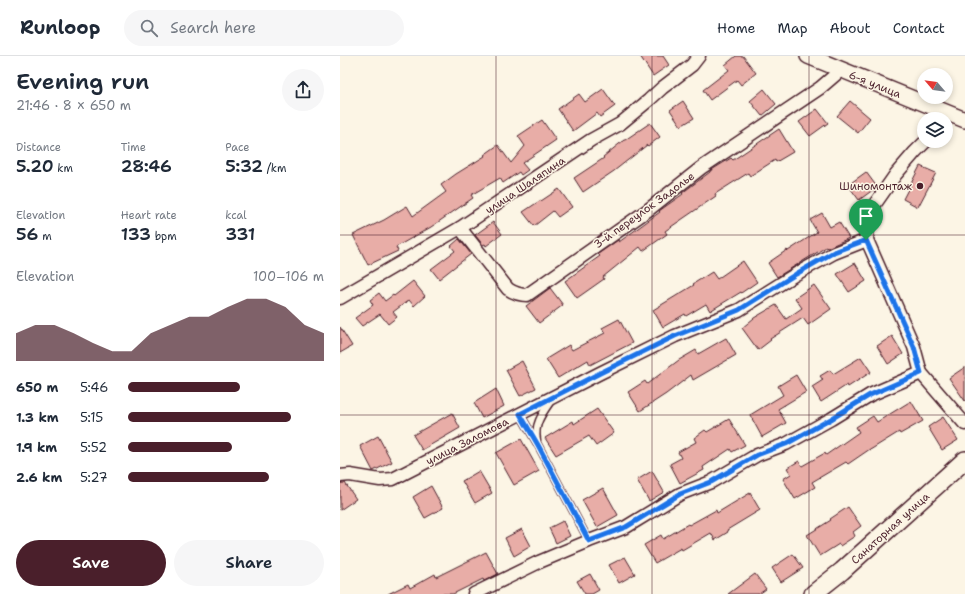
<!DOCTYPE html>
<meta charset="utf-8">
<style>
:root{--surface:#fff;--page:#f6f6f7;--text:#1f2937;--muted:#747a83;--line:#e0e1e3;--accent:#4a1f2b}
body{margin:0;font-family:"Shantell Sans",sans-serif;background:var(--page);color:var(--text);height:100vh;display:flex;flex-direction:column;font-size:15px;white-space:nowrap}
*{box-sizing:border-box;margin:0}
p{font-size:13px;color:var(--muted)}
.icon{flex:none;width:22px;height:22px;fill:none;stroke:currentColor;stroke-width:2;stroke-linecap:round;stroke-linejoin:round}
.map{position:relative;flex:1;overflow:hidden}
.sheet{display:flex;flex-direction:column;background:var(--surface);width:340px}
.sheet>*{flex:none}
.needle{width:26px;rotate:298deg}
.fabs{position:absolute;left:577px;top:12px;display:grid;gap:8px}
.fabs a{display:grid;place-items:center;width:36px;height:36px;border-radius:50%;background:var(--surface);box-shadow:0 2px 6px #0003;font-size:20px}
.pin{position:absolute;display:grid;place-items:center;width:34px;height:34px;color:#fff;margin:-41px -17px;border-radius:50% 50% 50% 0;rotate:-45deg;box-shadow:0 0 4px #0007}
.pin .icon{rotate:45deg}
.round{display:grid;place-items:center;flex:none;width:42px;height:42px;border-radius:21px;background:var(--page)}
.headline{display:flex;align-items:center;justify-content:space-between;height:68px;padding:0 16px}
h1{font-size:22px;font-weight:600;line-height:30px}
.stats{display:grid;grid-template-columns:repeat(3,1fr);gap:6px;height:68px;padding:4px 16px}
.stats div{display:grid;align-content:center}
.stats b{font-size:17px;font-weight:600}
.stats small{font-size:11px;font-weight:400}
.stats p{font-size:11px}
.chart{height:112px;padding:8px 16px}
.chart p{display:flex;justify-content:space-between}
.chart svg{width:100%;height:72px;margin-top:4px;fill:var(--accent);opacity:.7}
.button{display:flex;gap:8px;margin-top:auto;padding:8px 16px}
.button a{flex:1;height:46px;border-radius:24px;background:var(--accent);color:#fff;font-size:16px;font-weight:600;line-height:46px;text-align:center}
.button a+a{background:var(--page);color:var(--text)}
ul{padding:0 16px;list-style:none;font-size:13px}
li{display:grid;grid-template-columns:64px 48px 1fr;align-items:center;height:30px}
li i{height:10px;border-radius:5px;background:var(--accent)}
header{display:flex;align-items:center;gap:24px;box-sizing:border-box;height:56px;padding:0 20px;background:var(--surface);border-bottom:1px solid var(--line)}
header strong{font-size:19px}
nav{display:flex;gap:22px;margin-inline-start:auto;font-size:14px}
.search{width:280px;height:36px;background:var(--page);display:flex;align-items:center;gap:10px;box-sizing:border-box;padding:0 14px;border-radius:22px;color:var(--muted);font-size:15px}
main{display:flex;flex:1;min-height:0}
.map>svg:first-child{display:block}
.building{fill:#e8ada7;stroke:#4a1f2b}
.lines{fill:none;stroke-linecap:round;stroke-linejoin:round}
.service-casing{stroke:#4a1f2b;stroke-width:9}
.minor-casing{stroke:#4a1f2b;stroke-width:15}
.tertiary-casing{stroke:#4a1f2b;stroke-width:18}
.secondary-casing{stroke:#4a1f2b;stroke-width:20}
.service{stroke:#fcf5e5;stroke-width:6}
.minor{stroke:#fcf5e5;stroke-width:12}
.tertiary{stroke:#fcf5e5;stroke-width:15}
.secondary{stroke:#fcf5e5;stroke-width:17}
.route-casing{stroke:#fff;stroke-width:8}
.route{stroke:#1a73e8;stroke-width:5}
.grid{fill:none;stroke:#4a1f2b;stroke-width:1;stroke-opacity:0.55}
.poi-dot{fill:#4a1f2b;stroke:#fcf5e5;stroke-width:1.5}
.labels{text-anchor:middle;stroke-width:3;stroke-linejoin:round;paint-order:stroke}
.street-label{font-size:11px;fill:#4a1f2b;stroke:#fcf5e5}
.poi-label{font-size:11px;fill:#4a1f2b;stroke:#fcf5e5;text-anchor:end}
</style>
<header>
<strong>Runloop</strong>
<div class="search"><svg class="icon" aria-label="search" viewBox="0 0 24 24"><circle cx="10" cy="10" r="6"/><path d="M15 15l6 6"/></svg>Search here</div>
<nav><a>Home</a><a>Map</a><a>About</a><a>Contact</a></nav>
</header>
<main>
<section class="sheet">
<div class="headline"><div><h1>Evening run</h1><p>21:46 · 8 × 650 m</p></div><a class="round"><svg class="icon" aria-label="share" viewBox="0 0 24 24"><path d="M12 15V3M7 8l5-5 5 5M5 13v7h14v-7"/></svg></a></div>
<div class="stats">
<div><p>Distance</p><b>5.20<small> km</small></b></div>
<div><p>Time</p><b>28:46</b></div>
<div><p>Pace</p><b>5:32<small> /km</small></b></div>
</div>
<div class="stats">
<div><p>Elevation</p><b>56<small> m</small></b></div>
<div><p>Heart rate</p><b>133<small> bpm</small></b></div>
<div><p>kcal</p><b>331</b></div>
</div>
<div class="chart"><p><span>Elevation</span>100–106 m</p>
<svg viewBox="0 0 160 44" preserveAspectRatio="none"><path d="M0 44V27L10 22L20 22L30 27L40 33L50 38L60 38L70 27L80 22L90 17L100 17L110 11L120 6L130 6L140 11L150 22L160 27V44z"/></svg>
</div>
<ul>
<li><b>650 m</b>5:46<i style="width:57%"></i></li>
<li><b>1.3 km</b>5:15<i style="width:83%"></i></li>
<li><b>1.9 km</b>5:52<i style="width:53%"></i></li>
<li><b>2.6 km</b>5:27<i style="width:72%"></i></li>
</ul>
<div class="button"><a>Save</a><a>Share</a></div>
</section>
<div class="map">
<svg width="625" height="538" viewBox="0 0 625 538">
<rect width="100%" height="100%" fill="#fcf5e5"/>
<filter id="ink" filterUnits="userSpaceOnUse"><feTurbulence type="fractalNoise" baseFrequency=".025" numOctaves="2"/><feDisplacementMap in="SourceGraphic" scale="8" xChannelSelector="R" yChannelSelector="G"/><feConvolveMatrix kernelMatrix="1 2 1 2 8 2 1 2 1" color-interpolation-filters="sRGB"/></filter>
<g filter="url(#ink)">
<g class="building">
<polygon points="300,0 323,0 329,9 313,20"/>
<polygon points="396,0 403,0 416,17 401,29 397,24 370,44 363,34 389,14 385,9"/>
<polygon points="263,33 275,50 260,61 257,57 233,75 218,53 239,38 245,46"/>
<polygon points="424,33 436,48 422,60 410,45"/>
<polygon points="343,45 354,62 341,70 330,54"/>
<polygon points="510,45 530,62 518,77 497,60"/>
<polygon points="477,53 488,67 470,80 459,66"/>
<polygon points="202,64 216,84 182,107 188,114 181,119 179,116 163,127 160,122 131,139 133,142 91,171 56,191 58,195 28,209 13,179 44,164 67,150 73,160 106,136 101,129 116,118 145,100 144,99 158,89 171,107 185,90 178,80"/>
<polygon points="310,67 320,81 308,90 307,89 274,115 243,136 234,122 264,102 263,101 284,84 285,84"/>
<polygon points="439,73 453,96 436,106 435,104 410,120 408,117 375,138 376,140 325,175 327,178 303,195 300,191 263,221 264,223 237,242 225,225 260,200 258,198 278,184 279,186 320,156 319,155 343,138 342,137 370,116 370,115 391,102 393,104"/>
<polygon points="580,110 596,117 578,151 563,143"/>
<polygon points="526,116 537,131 519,144 508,129"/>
<polygon points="219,133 232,151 218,161 213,155 194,170 183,156 201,144 201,145"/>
<polygon points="482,157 490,171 499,166 509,182 487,192 486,191 437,221 428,207 447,194 448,195 477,176 470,164"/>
<polygon points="153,166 162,178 146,190 145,188 143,189 135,179"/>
<polygon points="119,183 131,198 99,223 91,213 115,195 111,190"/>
<polygon points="403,205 417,226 401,237 401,236 370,255 366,248 346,260 345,258 323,271 313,254 354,229 353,228 372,216 377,223"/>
<polygon points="515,207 526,225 509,236 497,218"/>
<polygon points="73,225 85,240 74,250 69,244 53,256 57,261 48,268 40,258 22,270 15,262 33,249 30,244 39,237 45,245 53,239 54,240"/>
<polygon points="474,229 491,253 468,269 463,262 430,283 431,284 418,294 402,272 414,262 436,249 446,263 462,252 455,242"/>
<polygon points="210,232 223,249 199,267 186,250"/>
<polygon points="279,263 292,287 250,309 248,304 218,322 206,303 229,289 232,294 265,277 262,272"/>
<polygon points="0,271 12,290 0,297"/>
<polygon points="552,280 563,298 548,308 537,290"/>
<polygon points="386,282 396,299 353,324 351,319 326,338 300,355 288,336 305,325 307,328 339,304 356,294 358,298"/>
<polygon points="521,301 531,316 508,331 507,329 481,346 472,331 483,324 480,320 490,314 493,318"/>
<polygon points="182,305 196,332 180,340 166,314"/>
<polygon points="625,311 625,345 609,322"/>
<polygon points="456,319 466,336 438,353 446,367 422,381 410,359 443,339 438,330"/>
<polygon points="156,333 164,350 142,362 134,347"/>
<polygon points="571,345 583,365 560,378 559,376 530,394 530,393 508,408 506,406 472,426 475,431 455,443 443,423 451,418 447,412 459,405 462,410 485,397 486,399 519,376 516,371 533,360 537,366"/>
<polygon points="257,353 274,377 256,390 249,380 216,399 205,382 233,365 234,368"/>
<polygon points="112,357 120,372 82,394 73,379"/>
<polygon points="603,361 618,384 602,394 588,371"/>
<polygon points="389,363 405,389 392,396 390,393 363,411 364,414 340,427 330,408 341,402 338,396 356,386 354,382 365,374 367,376"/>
<polygon points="38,380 52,406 33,415 20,390"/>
<polygon points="181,383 199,415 174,429 156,397"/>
<polygon points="139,415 152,437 135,447 122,425"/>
<polygon points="312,415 324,436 309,445 297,424"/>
<polygon points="0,427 5,427 16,443 0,454"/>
<polygon points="91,430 103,452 85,462 73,441"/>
<polygon points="263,432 278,459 257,471 242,444"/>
<polygon points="410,437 420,454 387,474 388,476 375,484 371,477 342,494 341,492 315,507 304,489 321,479 323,483 348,468 349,469 376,454 377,457"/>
<polygon points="508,451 521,470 513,476 515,480 500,490 499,488 480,500 467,479 491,464 490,463"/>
<polygon points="223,465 230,480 216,487 209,472"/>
<polygon points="182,473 191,490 174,500 165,482"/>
<polygon points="146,496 158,518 144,525 143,523 113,538 48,538 68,528 70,532 95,518 96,521"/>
<polygon points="453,498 463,512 441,526 432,512"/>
<polygon points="285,501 295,518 279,527 269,509"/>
<polygon points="250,518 259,534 252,538 245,538 237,525"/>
<polygon points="415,518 426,533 419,538 388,538"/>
</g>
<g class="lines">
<defs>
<g id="service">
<polyline points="180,358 198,389 249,485"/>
<path d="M197 384C194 368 202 358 211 345"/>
</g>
<g id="minor">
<polyline points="586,85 575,96 556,118 535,148 528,165 527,184 574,291 581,317 625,368"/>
<path d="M120 172 168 233C174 237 179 239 187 239L308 154 361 112 480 32 501 14"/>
<polyline points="0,242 120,172 251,84 280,68 309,44 322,32 352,9 359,0"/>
<polyline points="0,420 10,419 40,424 53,423 260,317 335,280 399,254 456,218 494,197 527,184"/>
<polyline points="134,538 199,506 249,485 286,471 340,438 371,426 417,399 446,388 491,363 530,339 581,317"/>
</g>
<polyline id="tertiary" points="468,0 625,64"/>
<polyline id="secondary" points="473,538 502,515 625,404"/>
</defs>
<use href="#service" class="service-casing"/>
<use href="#minor" class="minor-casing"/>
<use href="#tertiary" class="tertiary-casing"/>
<use href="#secondary" class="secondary-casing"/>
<use href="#service" class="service"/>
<use href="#minor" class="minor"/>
<use href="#tertiary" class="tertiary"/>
<use href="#secondary" class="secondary"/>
</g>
</g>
<g class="lines" filter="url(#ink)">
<defs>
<polygon id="route" points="526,184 574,291 581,317 530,339 491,363 446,388 417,399 371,426 340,438 286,471 249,485 198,389 180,358 260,317 335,280 399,254 456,218 494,196"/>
</defs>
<use href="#route" class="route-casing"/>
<use href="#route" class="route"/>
</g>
<path class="grid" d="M156 0V538M312 0V538M469 0V538M0 179H625M0 359H625"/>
<circle class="poi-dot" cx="580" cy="130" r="4"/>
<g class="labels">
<g class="street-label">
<text transform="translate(535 28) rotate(22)" y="4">6-я улица</text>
<text transform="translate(185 129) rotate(-34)" y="4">улица Шаляпина</text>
<text transform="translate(304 154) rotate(-36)" y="4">3-й переулок Задолье</text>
<text transform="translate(127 385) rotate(-27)" y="4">улица Заломова</text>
<text transform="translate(550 472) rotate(-42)" y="4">Санаторная улица</text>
</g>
<g class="poi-label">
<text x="572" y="134">Шиномонтаж</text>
</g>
</g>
</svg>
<div class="fabs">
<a><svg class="needle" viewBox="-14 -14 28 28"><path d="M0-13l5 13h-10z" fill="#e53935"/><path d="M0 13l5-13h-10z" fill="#747a83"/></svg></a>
<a><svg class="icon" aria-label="layers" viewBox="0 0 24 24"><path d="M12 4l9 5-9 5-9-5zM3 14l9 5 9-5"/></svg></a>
</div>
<div class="pin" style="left:526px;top:184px;background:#1e9e55"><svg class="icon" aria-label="arrive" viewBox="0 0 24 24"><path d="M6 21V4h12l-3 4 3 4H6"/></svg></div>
</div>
</main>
